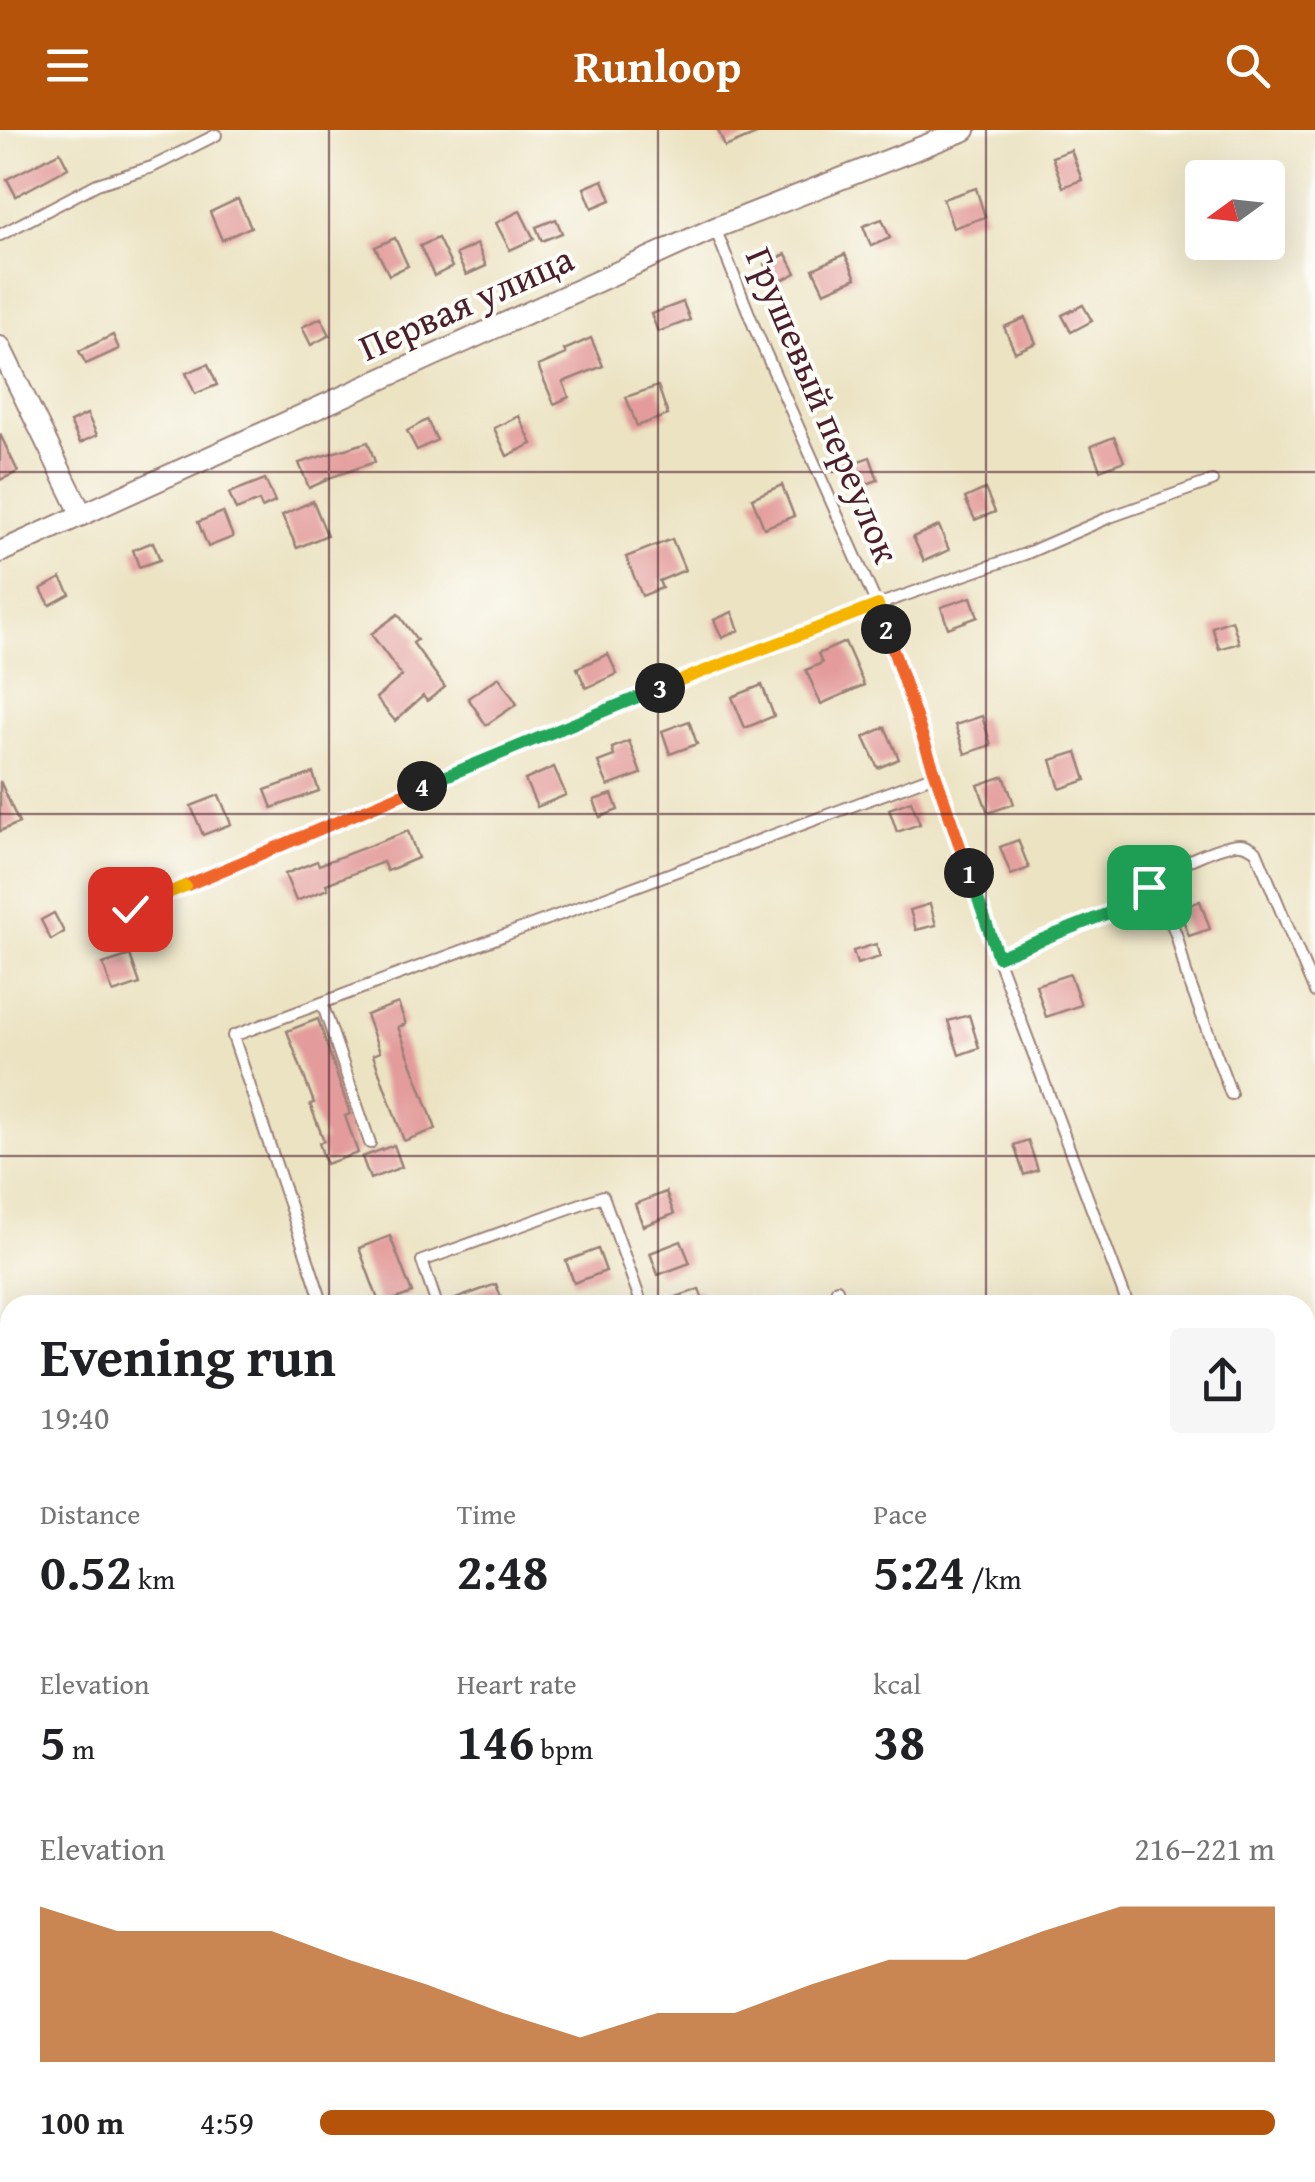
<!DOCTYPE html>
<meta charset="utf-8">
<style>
:root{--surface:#fff;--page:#f6f6f6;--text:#202124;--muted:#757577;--accent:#b45309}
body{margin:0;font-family:"Gentium Book Plus",serif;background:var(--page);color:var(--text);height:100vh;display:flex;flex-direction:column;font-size:38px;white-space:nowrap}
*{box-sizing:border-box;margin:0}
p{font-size:32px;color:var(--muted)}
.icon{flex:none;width:55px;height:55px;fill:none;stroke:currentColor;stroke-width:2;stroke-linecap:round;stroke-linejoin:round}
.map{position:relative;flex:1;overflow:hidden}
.panel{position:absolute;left:0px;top:1165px;width:1315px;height:888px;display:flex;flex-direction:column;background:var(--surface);border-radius:30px 30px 0 0;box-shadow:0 10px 40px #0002}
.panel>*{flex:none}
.needle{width:65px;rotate:255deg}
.tools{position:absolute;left:1185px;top:30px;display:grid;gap:20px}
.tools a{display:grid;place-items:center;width:100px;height:100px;border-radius:10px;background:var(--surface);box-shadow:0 10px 40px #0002;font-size:50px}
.pin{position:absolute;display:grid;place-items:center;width:85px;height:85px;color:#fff;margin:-42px;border-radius:20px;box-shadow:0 5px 15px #0006}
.km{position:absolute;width:50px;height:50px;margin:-25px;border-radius:50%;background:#222;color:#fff;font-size:28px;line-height:50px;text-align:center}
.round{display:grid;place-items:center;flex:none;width:105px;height:105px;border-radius:10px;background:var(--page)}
.headline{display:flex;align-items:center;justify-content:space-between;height:170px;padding:0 40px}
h1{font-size:55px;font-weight:700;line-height:75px}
.figures{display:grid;grid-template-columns:repeat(3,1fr);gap:15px;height:170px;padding:10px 40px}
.figures div{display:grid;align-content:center}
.figures b{font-size:50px;font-weight:700}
.figures small{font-size:28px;font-weight:400}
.figures p{font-size:28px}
.chart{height:280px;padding:20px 40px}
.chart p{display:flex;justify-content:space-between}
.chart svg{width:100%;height:180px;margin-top:10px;fill:var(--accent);opacity:.7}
ul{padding:0 40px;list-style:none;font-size:32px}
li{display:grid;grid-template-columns:160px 120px 1fr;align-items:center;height:75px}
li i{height:25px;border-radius:12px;background:var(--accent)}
header{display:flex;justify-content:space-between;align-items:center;height:130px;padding:0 40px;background:var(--accent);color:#fff;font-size:45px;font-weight:700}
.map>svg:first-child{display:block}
.green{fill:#84cd89;stroke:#67765a;stroke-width:2.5}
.forest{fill:#6bb075;stroke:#5a6850;stroke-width:2.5}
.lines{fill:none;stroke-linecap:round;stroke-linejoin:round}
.river{stroke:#79b8ec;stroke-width:30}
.building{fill:#e39c9b}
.service-casing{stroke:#9b8177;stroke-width:14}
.minor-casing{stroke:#9b8177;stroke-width:24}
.service{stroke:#fff;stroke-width:10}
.minor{stroke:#fff;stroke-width:20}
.split-1-casing{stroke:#fff;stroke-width:20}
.split-2-casing{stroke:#fff;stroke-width:20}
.split-3-casing{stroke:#fff;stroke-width:20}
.split-4-casing{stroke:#fff;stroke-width:20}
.split-5-casing{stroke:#fff;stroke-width:20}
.split-6-casing{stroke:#fff;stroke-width:20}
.split-1{stroke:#22a559;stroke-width:12}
.split-2{stroke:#f0652b;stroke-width:12}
.split-3{stroke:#f5b400;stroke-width:12}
.split-4{stroke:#22a559;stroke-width:12}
.split-5{stroke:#f0652b;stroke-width:12}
.split-6{stroke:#f5b400;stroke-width:12}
.grid{fill:none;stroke:#4a1f2b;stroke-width:2.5;stroke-opacity:0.55}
.labels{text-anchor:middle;stroke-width:8;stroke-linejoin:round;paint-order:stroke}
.street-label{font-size:38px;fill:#4a1f2b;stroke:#fdfcf7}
</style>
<header><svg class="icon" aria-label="menu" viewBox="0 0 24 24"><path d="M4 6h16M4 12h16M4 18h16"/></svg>Runloop<svg class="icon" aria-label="search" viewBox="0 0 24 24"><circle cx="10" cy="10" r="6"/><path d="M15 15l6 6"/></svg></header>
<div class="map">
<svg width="1315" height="2052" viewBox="0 0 1315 2052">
<rect width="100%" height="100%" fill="#fdfcf7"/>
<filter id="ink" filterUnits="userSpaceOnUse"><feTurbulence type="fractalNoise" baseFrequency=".01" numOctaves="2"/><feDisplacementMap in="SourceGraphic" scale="20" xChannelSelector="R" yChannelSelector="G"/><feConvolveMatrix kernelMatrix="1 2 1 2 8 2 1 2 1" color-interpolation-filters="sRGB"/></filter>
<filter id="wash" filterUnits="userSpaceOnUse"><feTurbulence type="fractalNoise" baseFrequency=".0048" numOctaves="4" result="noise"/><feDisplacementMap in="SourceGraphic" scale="40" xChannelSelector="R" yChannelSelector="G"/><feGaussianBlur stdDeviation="2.25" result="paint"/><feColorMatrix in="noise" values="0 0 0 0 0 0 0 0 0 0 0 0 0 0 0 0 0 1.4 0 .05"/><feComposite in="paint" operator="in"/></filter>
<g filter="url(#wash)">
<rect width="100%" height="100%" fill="#ece3c3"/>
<g class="green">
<polygon points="1315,1811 1315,2052 942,2052 949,2042 1305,2042 1305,1821"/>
<polygon points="10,1944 10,2042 342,2042 351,2052 0,2052 0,1947"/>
</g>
<g class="forest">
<polygon points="1315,1357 1315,1811 1305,1821 1305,1369"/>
<polygon points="0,1533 10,1536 10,1944 0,1947"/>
<polygon points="342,2043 949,2043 942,2052 351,2052"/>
</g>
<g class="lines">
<g class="river">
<polyline points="1305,1509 1315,1505"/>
<polyline points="0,1624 10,1628"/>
</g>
</g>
<g id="blocks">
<g class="building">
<polygon points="718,0 766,0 725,17"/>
<polygon points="1071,20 1082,50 1063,57 1052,27"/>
<polygon points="60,22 68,38 16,66 7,49"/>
<polygon points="603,50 611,70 592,78 584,58"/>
<polygon points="976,58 985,87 953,98 943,69"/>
<polygon points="238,69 251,97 222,110 210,82"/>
<polygon points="520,81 534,109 510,120 496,93"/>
<polygon points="556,89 562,103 542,111 536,97"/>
<polygon points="882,89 890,108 871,116 863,96"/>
<polygon points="395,108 408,136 389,145 375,117"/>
<polygon points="438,108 452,137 434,146 420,116"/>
<polygon points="477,114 486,136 466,145 456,124"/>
<polygon points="786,124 796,143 774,154 765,134"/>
<polygon points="845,124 856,148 824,162 813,139"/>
<polygon points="683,172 690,190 658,202 651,184"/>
<polygon points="1083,175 1092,191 1071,202 1062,185"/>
<polygon points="321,188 330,205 311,215 302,197"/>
<polygon points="1025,188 1036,213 1015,222 1004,197"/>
<polygon points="113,205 119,219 86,234 79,221"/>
<polygon points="591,208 603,236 563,252 569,267 554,274 538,236 566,224 564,220"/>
<polygon points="208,234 217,255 195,264 186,243"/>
<polygon points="658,256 668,285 637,296 626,267"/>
<polygon points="87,284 97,305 80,313 70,292"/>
<polygon points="519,286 532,314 507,326 494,298"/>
<polygon points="427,290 437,310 417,320 407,301"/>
<polygon points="0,304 18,342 0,350"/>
<polygon points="1114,307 1124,331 1100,340 1091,316"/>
<polygon points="368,312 375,332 326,349 327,350 309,358 299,333"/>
<polygon points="870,327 878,350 853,359 844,336"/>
<polygon points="265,349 275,372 262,378 259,371 236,380 229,363"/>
<polygon points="782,355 794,386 764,398 752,368"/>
<polygon points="985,359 995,382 975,390 965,368"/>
<polygon points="313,371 327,405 297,418 282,385"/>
<polygon points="223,382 233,407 208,417 198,392"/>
<polygon points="939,396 949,420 924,431 913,407"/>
<polygon points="672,409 685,440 659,451 662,458 642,466 626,427"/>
<polygon points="153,412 160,430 139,437 133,420"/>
<polygon points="61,448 70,464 50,475 41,459"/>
<polygon points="971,467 978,487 948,498 941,477"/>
<polygon points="732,482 739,500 722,508 714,490"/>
<polygon points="398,484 417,510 413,513 445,557 427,571 423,566 395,591 376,568 402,546 371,504"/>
<polygon points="1232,490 1239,513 1219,519 1212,497"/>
<polygon points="845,512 864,555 821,574 806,540 822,533 818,524"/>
<polygon points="608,524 617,544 586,558 577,538"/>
<polygon points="499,547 517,574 486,595 468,568"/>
<polygon points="762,555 774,586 745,598 732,567"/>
<polygon points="982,586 991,615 965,624 955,595"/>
<polygon points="689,591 697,614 670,624 662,601"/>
<polygon points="885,597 899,629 878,638 864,607"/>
<polygon points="629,611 641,644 608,656 598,632 614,626 612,618"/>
<polygon points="1077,622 1086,650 1060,659 1051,630"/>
<polygon points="554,637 566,665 537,677 525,650"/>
<polygon points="313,643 319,661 272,678 265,660"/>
<polygon points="1004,646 1014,674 988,683 978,655"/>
<polygon points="0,651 19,693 0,701"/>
<polygon points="612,664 618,680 600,687 594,670"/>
<polygon points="219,665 231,694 203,705 191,676"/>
<polygon points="911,671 920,694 897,702 889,679"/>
<polygon points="408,701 418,728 387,741 383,732 326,754 328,759 296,771 285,744 317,731 319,735"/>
<polygon points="1018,710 1029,738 1011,745 1000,717"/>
<polygon points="1200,771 1210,799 1189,806 1179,779"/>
<polygon points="930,774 936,795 916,800 910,780"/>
<polygon points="54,783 64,802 51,810 41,790"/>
<polygon points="876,814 880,827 857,834 853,821"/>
<polygon points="130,825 140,854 113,863 103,834"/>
<polygon points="1070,844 1081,875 1046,887 1036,855"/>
<polygon points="398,873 406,894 398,897 436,999 404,1011 373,925 380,922 366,885"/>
<polygon points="969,885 979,918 959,925 948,891"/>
<polygon points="318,889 350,984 345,986 358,1023 326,1034 319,1013 324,1011 310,974 314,973 287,901"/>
<polygon points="1028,1010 1038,1040 1024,1045 1014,1015"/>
<polygon points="394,1015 402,1037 370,1049 362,1027"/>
<polygon points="666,1062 674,1084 643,1096 635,1074"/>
<polygon points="390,1106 412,1163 380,1175 359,1118"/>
<polygon points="681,1111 690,1133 658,1145 650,1123"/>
<polygon points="598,1119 606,1141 574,1153 566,1131"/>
<polygon points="496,1154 504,1175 446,1175 445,1173"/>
<polygon points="699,1159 705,1175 660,1175 659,1173"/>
</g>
</g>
</g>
<g filter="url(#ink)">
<use href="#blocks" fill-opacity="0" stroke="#9b8177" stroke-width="2.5"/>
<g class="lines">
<defs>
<g id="service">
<polyline points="715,98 755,199 877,475 997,827 1128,1175"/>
<polyline points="0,105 97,54 152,37 216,5"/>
<path d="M1136 772C1143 764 1150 754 1158 747 1172 737 1226 712 1241 714 1249 715 1250 717 1256 721L1315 862"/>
<polyline points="130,779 513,618 713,537 877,475 1025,424 1110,387 1212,351"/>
<polyline points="997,827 1136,772 1160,778 1170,789 1177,807 1186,843 1231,964"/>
<polyline points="322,873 370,1013"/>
<polyline points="837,1159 842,1175"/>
<polyline points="323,1175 233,906 935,645"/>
<polyline points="437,1175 422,1131 603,1066 642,1175"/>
</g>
<g id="minor">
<polyline points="0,217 82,385"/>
<polyline points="0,422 715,98 965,0"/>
</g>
</defs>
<use href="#service" class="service-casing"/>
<use href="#minor" class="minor-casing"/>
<use href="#service" class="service"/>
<use href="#minor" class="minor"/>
</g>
</g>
<g class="lines" filter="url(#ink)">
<defs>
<polyline id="split-1" points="969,743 998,827 1136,772 1149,757"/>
<polyline id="split-2" points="886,499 969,743"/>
<polyline id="split-3" points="660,558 878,475 886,499"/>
<polyline id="split-4" points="422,656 660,558"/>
<polyline id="split-5" points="185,756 422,656"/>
<polyline id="split-6" points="130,779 185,756"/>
</defs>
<use href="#split-1" class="split-1-casing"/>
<use href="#split-2" class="split-2-casing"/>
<use href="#split-3" class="split-3-casing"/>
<use href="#split-4" class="split-4-casing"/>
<use href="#split-5" class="split-5-casing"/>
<use href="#split-6" class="split-6-casing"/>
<use href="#split-1" class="split-1"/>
<use href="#split-2" class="split-2"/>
<use href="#split-3" class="split-3"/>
<use href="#split-4" class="split-4"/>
<use href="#split-5" class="split-5"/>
<use href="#split-6" class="split-6"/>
</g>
<path class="grid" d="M329 0V1175M658 0V1175M986 0V1175M0 342H1315M0 684H1315M0 1026H1315M0 1368H10M1305 1368H1315M0 1710H10M1305 1710H1315M329 2042V2052M658 2042V2052M986 2042V2052"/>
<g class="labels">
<g class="street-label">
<text transform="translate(466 173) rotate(-24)" y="13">Первая улица</text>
<text transform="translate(823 275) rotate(67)" y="13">Грушевый переулок</text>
</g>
</g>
</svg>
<div class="tools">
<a><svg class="needle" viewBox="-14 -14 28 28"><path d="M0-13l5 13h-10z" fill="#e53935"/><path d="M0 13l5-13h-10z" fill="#757577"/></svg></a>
</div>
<div class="pin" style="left:1149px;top:757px;background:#1e9e55"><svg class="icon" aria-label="arrive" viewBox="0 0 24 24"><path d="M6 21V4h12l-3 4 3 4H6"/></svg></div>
<div class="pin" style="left:130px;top:779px;background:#d93025"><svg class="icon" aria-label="check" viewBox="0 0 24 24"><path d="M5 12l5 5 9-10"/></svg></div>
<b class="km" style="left:969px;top:743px">1</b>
<b class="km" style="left:886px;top:499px">2</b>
<b class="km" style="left:660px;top:558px">3</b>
<b class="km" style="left:422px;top:656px">4</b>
<section class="panel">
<div class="headline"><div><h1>Evening run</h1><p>19:40</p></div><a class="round"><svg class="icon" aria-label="share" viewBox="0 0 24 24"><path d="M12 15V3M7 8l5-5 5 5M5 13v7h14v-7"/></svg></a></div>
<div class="figures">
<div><p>Distance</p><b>0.52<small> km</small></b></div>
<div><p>Time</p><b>2:48</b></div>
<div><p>Pace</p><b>5:24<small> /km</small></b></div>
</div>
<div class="figures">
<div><p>Elevation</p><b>5<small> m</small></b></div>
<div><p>Heart rate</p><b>146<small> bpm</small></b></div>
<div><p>kcal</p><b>38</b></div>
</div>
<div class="chart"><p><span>Elevation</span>216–221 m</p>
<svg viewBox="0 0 160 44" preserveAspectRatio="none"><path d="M0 44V6L10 12L20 12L30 12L40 19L50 25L60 32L70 38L80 32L90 32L100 25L110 19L120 19L130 12L140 6L150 6L160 6V44z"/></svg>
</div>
<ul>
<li><b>100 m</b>4:59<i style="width:100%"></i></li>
</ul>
</section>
</div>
